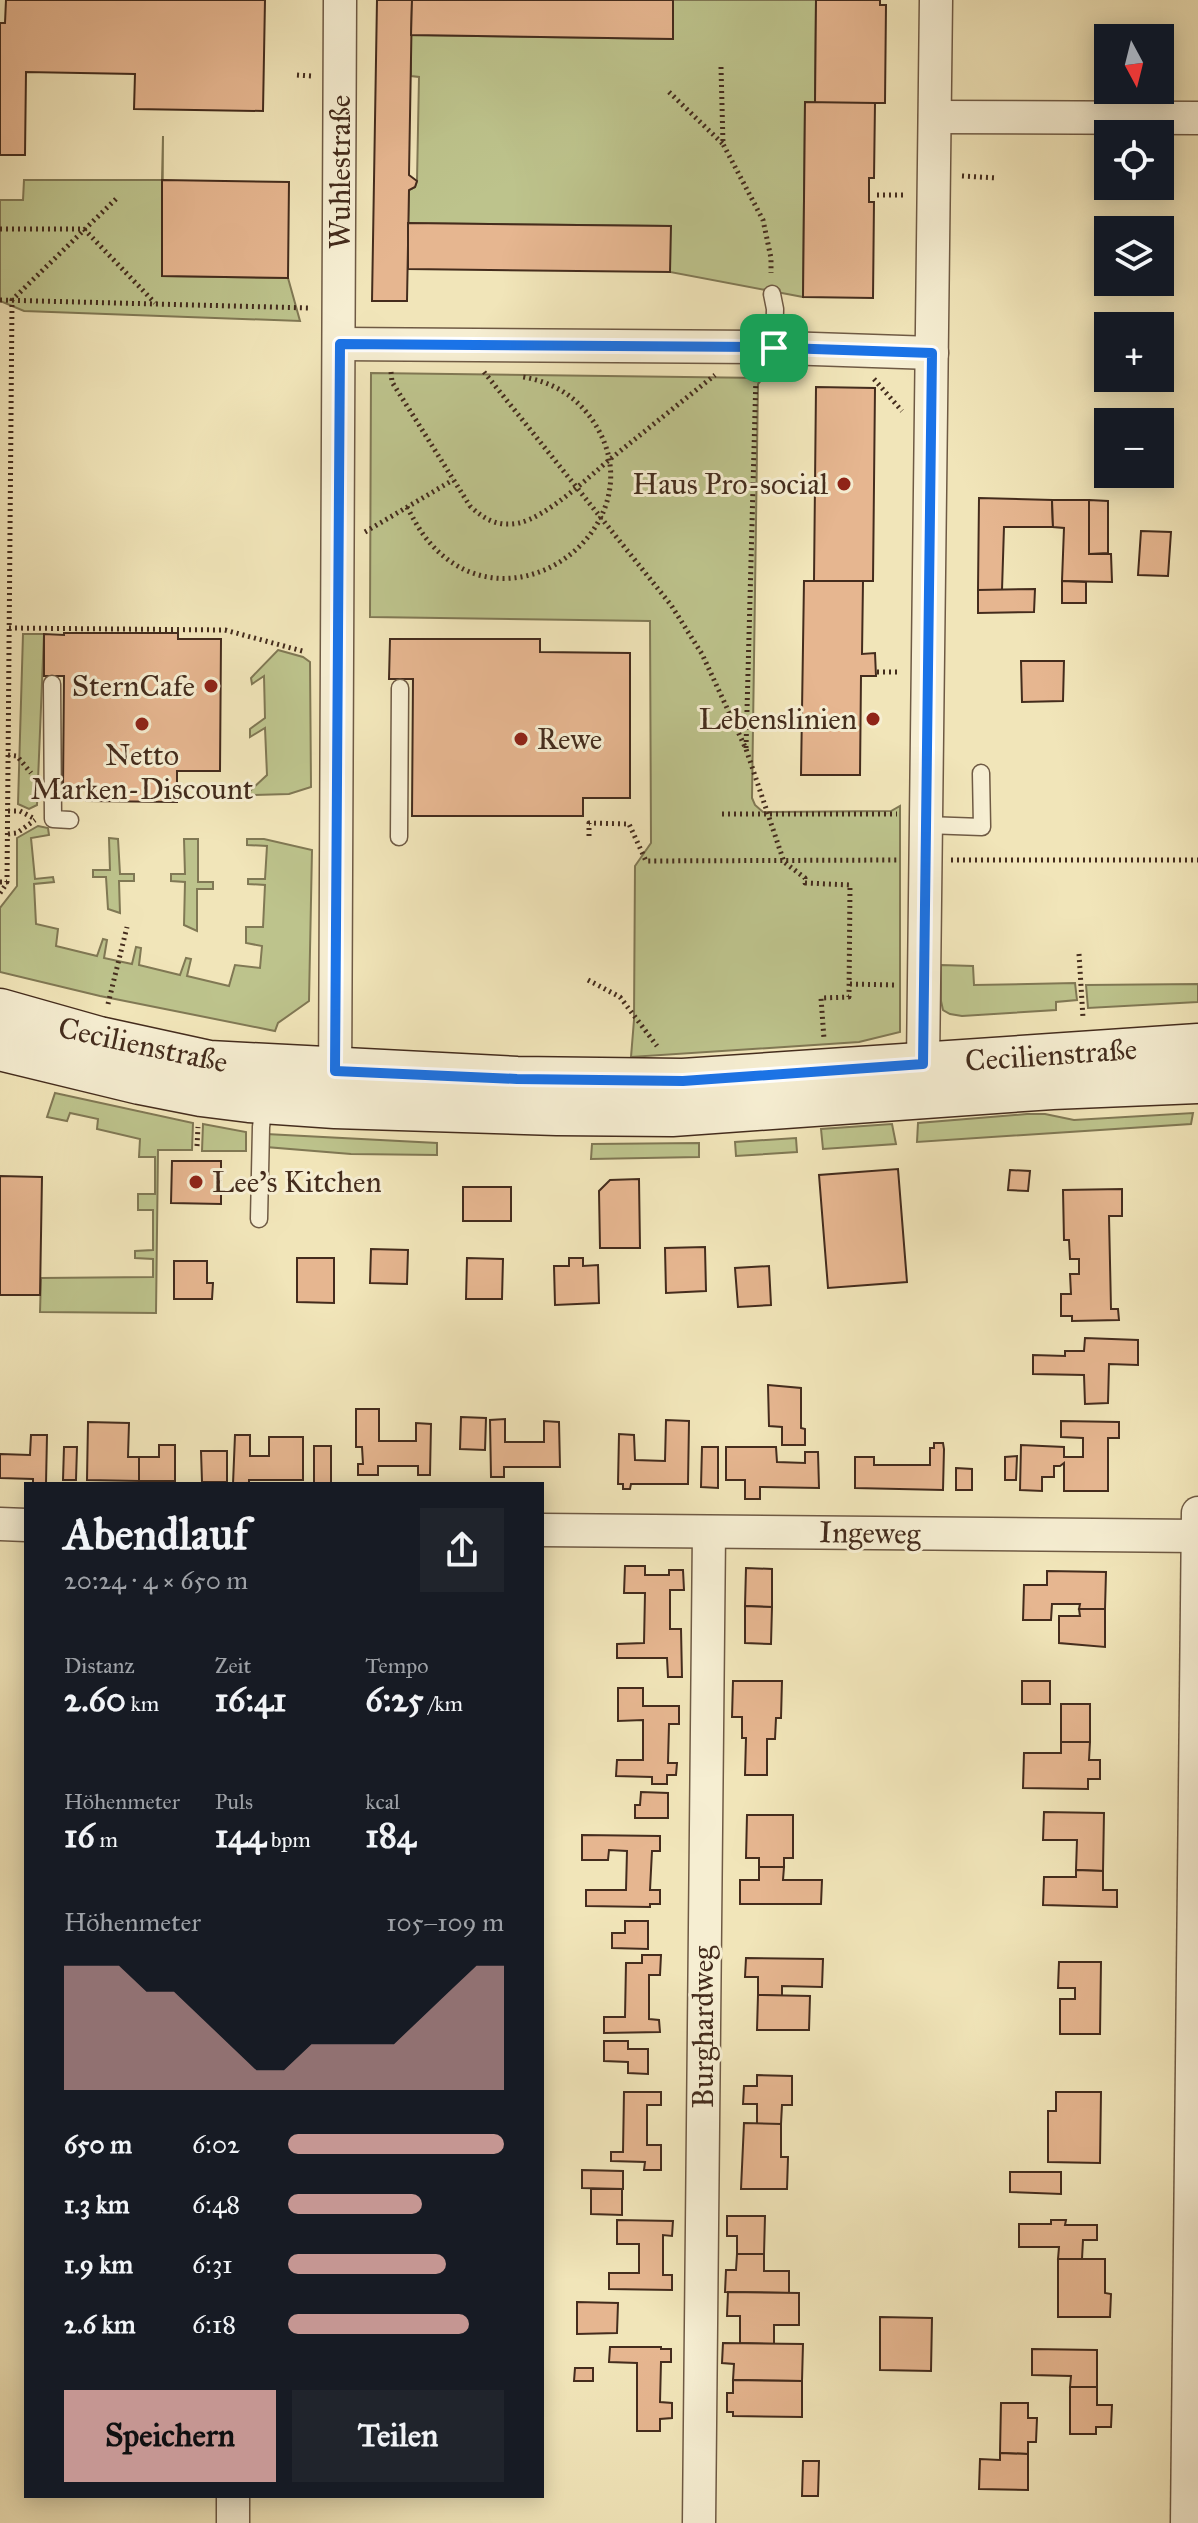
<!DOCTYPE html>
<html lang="de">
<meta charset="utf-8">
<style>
:root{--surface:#171b24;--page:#20242c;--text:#f1f3f6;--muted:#9ea1a6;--accent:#c59692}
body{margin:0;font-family:"IM FELL Great Primer",serif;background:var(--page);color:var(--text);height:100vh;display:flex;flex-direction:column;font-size:30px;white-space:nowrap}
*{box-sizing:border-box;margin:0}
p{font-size:26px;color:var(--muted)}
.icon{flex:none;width:44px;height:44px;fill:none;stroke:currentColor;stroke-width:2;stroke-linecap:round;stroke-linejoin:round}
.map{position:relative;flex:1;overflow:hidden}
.details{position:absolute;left:24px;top:1482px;width:520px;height:1016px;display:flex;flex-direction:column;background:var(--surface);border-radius:0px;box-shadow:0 4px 20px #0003}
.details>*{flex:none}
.needle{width:52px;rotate:173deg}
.fabs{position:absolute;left:1094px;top:24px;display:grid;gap:16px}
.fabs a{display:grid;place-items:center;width:80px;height:80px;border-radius:0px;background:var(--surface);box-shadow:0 4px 20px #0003;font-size:40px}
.pin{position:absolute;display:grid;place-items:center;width:68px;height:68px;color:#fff;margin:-34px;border-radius:16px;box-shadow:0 4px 12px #0006}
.round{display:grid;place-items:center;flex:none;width:84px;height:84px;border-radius:0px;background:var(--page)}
.overview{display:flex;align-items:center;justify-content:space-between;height:136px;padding:0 40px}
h1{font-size:44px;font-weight:700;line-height:60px}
.metrics{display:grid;grid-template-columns:repeat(3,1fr);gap:12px;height:136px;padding:8px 40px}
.metrics div{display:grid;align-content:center}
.metrics b{font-size:34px;font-weight:700}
.metrics small{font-size:22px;font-weight:400}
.metrics p{font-size:22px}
.chart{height:224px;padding:16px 40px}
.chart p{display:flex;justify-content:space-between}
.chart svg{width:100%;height:144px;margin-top:8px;fill:var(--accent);opacity:.7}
.button{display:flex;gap:16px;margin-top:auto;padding:16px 40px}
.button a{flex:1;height:92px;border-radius:0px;background:var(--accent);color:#111;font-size:32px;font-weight:700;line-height:92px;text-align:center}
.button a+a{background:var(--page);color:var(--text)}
ul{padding:0 40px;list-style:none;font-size:26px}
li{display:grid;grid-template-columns:128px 96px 1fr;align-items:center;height:60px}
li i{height:20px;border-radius:10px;background:var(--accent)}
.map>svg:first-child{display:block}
.green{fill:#bdc38c;stroke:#807854;stroke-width:2}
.building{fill:#e6b690;stroke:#442c1d;stroke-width:2}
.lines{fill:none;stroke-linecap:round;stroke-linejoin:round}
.lane-casing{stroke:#6f5a44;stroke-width:19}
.street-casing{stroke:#6f5a44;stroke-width:35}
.secondary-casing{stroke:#442c1d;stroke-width:47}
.path{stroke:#442c1d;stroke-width:5;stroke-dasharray:2 4;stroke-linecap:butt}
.lane{stroke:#f6eed2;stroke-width:16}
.street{stroke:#f6eed2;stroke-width:32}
.secondary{stroke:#f6eed2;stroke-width:44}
.route-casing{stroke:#fff;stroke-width:16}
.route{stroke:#1a73e8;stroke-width:10}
.poi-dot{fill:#8f2418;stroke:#f6eed2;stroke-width:3}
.labels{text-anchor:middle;stroke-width:6;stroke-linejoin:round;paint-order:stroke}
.street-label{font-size:30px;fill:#442c1d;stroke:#f6eed2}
.poi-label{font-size:30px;fill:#442c1d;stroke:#f6eed2;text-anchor:end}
</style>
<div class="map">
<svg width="1198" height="2523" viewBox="0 0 1198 2523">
<rect width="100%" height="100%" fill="#f1e5b9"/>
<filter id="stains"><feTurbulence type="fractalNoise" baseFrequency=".0025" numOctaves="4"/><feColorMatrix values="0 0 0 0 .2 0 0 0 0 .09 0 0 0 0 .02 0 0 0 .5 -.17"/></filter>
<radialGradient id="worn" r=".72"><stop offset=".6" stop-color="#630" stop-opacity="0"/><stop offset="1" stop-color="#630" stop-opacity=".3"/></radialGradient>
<g class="green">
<polygon points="673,0 816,0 815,103 805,103 803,297 670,272 670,226 408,223 409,190 415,187 417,181 419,77 411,76 411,35 672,39"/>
<polygon points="163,136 162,276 288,278 300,321 24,311 0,301 0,200 23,200 24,180 162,180"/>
<polygon points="371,373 763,378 758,384 752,798 755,805 763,812 891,811 900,806 900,1032 859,1042 631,1057 634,1020 635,866 651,843 650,621 370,617"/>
<polygon points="23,634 44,634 37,805 29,809 18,804"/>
<polygon points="278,650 303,657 310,662 311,787 289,794 250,795 250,791 267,775 265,728 250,737 250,729 265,718 264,676 252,684 251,678"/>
<polygon points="38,826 48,828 49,835 31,838 35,879 53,877 54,882 34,884 36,924 58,929 56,946 97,956 103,939 107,940 104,958 132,964 136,947 141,948 139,965 180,975 186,958 191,959 187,976 229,986 235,965 260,968 262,946 246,943 246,927 263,927 265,885 248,884 248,879 265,879 267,846 247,845 247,839 264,839 312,850 309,1001 278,1023 275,1031 100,996 0,972 0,908 17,886 17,838"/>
<polygon points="109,838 118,839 120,874 134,874 134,881 119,881 120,913 108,909 106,877 93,877 93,870 110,870"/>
<polygon points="184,839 198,839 198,882 213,882 213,889 197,889 197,931 184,925 185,882 171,881 171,874 185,874"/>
<polygon points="941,965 973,966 974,985 1075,983 1077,1000 1056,1002 1056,1010 962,1016 950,1014 943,1010 941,1001"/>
<polygon points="1198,984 1198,1002 1088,1008 1086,985"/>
<polygon points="55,1093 193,1123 192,1150 158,1150 156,1313 40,1312 41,1278 153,1277 153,1259 135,1258 135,1251 153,1250 153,1210 138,1210 138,1194 155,1194 155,1157 139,1157 140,1139 97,1129 98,1119 70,1113 67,1121 47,1117"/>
<polygon points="1193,1113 1191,1124 917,1142 918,1123 1027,1114 1045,1114 1074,1120"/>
<polygon points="203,1124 246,1132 246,1151 202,1151"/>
<polygon points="892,1124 896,1144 823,1149 821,1129"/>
<polygon points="266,1134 437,1143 437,1155 351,1154 266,1147"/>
<polygon points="796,1138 797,1152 736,1156 735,1142"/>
<polygon points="699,1143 699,1157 591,1159 592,1144"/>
</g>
<g class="building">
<polygon points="6,0 265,0 263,111 134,109 135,74 26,72 25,155 0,155 0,23 5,23"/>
<polygon points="377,0 412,0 409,175 417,181 415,187 409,190 407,301 372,301"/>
<polygon points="412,0 673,0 673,39 411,35"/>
<polygon points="816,0 880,0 880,5 886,5 885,103 815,103"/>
<polygon points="805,102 875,103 874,178 869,178 869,202 874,202 873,298 803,297"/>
<polygon points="162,180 289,182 288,278 162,276"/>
<polygon points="408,223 671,226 670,272 408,269"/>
<polygon points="816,387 875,388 873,581 814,581"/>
<polygon points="979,498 1052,500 1053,527 1004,527 1002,590 978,590"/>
<polygon points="1052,500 1089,500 1089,554 1111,554 1112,582 1062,581 1064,528 1053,527"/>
<polygon points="1089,500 1108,501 1108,553 1089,554"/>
<polygon points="1141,531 1171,532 1168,576 1138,575"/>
<polygon points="804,581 863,581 862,654 875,653 876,676 861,676 860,775 801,775"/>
<polygon points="1062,581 1086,582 1086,603 1062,603"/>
<polygon points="1035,589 1034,612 978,613 978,590"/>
<polygon points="64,633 178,633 178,639 221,639 220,771 177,771 177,802 86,801 86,789 63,788 64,676 44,676 44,634 64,635"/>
<polygon points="390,639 540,639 540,652 630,653 630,798 583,798 583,816 412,816 413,679 389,679"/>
<polygon points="1021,661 1064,661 1063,701 1022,702"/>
<polygon points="172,1161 221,1161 221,1204 171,1203"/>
<polygon points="898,1169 907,1282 828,1288 819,1175"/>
<polygon points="1010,1170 1030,1171 1028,1191 1008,1190"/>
<polygon points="0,1176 42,1177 40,1295 0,1295"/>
<polygon points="639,1179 640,1248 600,1248 599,1191 610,1180"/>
<rect x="463" y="1187" width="48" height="34"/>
<polygon points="1122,1189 1122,1216 1109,1216 1111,1309 1118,1309 1119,1320 1072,1321 1072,1316 1061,1316 1061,1294 1071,1294 1070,1274 1079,1274 1079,1259 1070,1259 1069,1240 1064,1240 1063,1190"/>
<polygon points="705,1247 706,1291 666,1293 665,1248"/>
<polygon points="371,1249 408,1250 407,1284 370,1283"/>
<polygon points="297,1258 334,1258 334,1303 297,1302"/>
<polygon points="467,1258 503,1259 502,1299 466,1299"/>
<polygon points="569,1258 583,1258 583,1266 598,1265 599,1303 555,1305 554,1266 569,1266"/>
<polygon points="174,1261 207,1261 207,1283 213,1283 212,1299 174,1299"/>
<polygon points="769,1266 771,1305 738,1307 735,1268"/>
<polygon points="1085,1338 1138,1340 1138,1365 1109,1364 1108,1403 1085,1404 1084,1375 1033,1374 1033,1355 1065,1356 1065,1351 1084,1351"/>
<polygon points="768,1385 801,1388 801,1428 805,1429 805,1445 782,1445 782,1427 769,1426"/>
<polygon points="356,1409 379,1409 379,1441 416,1441 416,1423 431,1424 430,1475 418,1475 418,1466 378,1466 378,1475 358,1475 358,1464 363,1464 362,1447 356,1447"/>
<polygon points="461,1417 486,1418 485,1450 460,1449"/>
<polygon points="505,1419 505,1442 544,1442 544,1421 559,1422 560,1467 504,1467 504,1477 491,1477 490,1420"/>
<polygon points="666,1420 689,1421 688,1484 631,1484 630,1489 623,1489 623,1484 618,1484 619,1434 634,1435 635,1460 665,1461"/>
<polygon points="1061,1421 1119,1422 1119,1438 1108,1438 1108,1491 1064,1491 1064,1463 1060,1466 1054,1466 1054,1477 1042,1477 1042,1491 1020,1490 1021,1445 1064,1447 1064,1457 1083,1457 1083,1438 1061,1437"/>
<polygon points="88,1422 129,1423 128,1457 139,1457 139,1481 87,1480"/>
<polygon points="31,1435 47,1435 46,1484 33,1484 33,1479 0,1478 0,1454 30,1455"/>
<polygon points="235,1435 250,1435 250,1456 269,1456 269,1437 303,1437 303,1480 249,1480 249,1484 233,1484"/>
<polygon points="934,1443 943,1443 944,1449 943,1490 855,1488 855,1457 874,1457 874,1465 930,1465 930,1448 934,1448"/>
<polygon points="159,1445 175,1445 175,1481 139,1481 139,1457 159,1457"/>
<polygon points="314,1446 331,1446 331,1484 314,1483"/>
<polygon points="64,1447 77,1447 76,1480 63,1480"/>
<polygon points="702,1447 718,1447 718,1488 701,1487"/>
<polygon points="726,1447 776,1447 777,1462 805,1463 805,1452 818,1452 819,1488 760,1487 760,1499 745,1499 745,1480 726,1480"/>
<polygon points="201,1451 227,1451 227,1482 202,1482"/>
<polygon points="1017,1456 1016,1480 1005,1480 1005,1457"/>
<polygon points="956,1468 972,1469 972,1490 956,1490"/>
<polygon points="625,1566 645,1566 645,1575 669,1575 669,1570 683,1570 684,1590 670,1590 670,1629 681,1629 682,1677 668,1677 667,1658 617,1658 617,1644 644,1643 645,1593 624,1593"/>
<polygon points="746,1568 772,1569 772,1607 745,1606"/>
<polygon points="1047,1571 1106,1572 1105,1609 1079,1609 1080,1604 1052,1604 1051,1620 1023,1620 1024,1585 1047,1585"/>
<polygon points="745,1606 772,1607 771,1644 745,1643"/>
<polygon points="1079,1609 1105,1609 1105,1647 1059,1643 1059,1616 1080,1616"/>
<polygon points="733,1681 782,1681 781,1718 776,1718 775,1739 767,1739 767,1775 745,1775 746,1738 742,1738 742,1717 732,1717"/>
<rect x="1022" y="1681" width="28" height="23"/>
<polygon points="618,1688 643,1688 643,1706 679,1706 679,1724 669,1724 668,1763 677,1763 676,1775 667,1775 667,1784 652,1784 652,1777 616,1776 617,1760 643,1760 643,1720 618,1721"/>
<rect x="1061" y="1704" width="29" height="38"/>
<polygon points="1061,1742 1090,1742 1089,1760 1100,1760 1100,1779 1088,1779 1088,1789 1023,1788 1024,1753 1061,1753"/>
<polygon points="641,1792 668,1793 668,1818 635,1818 635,1805 640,1805"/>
<polygon points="1044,1812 1104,1813 1103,1871 1076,1870 1077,1840 1043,1840"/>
<polygon points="747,1815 793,1815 793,1858 784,1858 784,1867 759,1867 759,1858 746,1858"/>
<polygon points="582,1835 660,1836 660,1851 652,1851 650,1890 660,1890 660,1904 650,1904 650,1907 586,1906 586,1890 626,1890 627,1851 609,1850 608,1860 582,1860"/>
<polygon points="759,1867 784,1867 783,1880 822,1880 821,1904 740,1904 740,1880 759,1880"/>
<polygon points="1076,1870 1103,1871 1103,1890 1117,1890 1117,1907 1043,1905 1044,1877 1076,1877"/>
<polygon points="625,1921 648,1921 648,1949 612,1948 612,1933 625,1933"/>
<polygon points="642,1955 661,1955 660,1975 649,1975 649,2019 659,2020 660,2032 604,2033 604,2017 625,2017 626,1963 642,1963"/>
<polygon points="746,1958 823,1959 822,1987 782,1986 782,1996 758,1995 758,1977 745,1977"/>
<polygon points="1059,1962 1101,1962 1100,2034 1060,2034 1060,1999 1075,1999 1075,1988 1058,1988"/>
<polygon points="758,1995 810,1996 809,2030 757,2030"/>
<polygon points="604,2041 628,2041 628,2049 648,2049 648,2074 628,2073 628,2062 604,2061"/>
<polygon points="757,2075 792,2076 792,2105 782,2105 781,2124 757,2124 757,2104 743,2104 744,2086 757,2086"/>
<polygon points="624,2092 661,2092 661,2105 647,2105 647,2145 661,2145 661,2170 644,2170 645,2162 611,2161 611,2152 623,2152"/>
<polygon points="1056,2092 1101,2092 1100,2163 1048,2162 1048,2111 1056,2111"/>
<polygon points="744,2123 781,2124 781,2157 788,2157 787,2189 741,2189"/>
<polygon points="582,2170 623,2171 623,2189 582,2188"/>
<polygon points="1010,2172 1061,2172 1061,2194 1010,2192"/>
<polygon points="591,2189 622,2189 622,2215 591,2214"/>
<polygon points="727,2216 765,2216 764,2254 737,2254 737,2236 727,2236"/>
<polygon points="617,2220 673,2221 672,2236 663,2235 663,2275 672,2275 672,2290 609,2289 609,2273 639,2273 639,2244 617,2244"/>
<polygon points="1051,2220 1066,2220 1065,2225 1097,2225 1097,2240 1083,2240 1082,2259 1058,2259 1059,2247 1019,2247 1019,2224 1051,2224"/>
<polygon points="737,2254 764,2254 764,2271 789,2271 789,2293 725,2292 726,2270 736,2270"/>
<polygon points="1058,2259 1105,2259 1105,2293 1111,2294 1110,2317 1058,2317"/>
<polygon points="728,2292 799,2293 799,2325 774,2325 774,2344 740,2343 740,2316 727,2316"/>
<polygon points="577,2302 618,2303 617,2333 577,2334"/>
<polygon points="880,2317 932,2318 931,2371 880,2370"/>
<polygon points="723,2343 803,2344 802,2381 733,2380 734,2364 722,2363"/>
<polygon points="610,2347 661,2347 661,2349 671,2349 671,2362 661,2362 660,2402 672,2403 672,2418 660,2419 660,2431 637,2431 637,2363 609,2362"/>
<polygon points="1032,2349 1097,2350 1097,2387 1070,2387 1071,2376 1032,2375"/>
<polygon points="575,2368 593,2368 593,2381 574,2381"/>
<polygon points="733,2380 802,2381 802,2417 733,2416 733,2412 727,2412 727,2393 733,2393"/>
<polygon points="1070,2387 1097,2387 1097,2405 1112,2405 1111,2427 1096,2427 1096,2434 1070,2434"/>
<polygon points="1001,2403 1028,2403 1028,2418 1037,2418 1036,2442 1028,2442 1028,2454 1000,2453"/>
<polygon points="1000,2453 1028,2454 1028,2490 979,2489 980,2459 1000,2460"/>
<polygon points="803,2461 819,2461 818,2496 802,2496"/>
</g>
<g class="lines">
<defs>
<g id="lane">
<polyline points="772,294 775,309 774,348"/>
<polyline points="52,684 53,819 70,820"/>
<polyline points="926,825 982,827 981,773"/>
<polyline points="399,837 400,688"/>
<polyline points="259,1219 261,1127 264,1104"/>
</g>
<g id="street">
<polyline points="935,117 1198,118"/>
<polyline points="340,344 758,347 932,353"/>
<polyline points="923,1064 936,0"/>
<polyline points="335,1091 340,0"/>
<polyline points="0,1524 26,1525"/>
<polyline points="542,1530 1198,1536"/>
<polyline points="233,2523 233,2496"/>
<polyline points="699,2523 709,1532"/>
<polyline points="1187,2523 1198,1513"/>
</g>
<g id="secondary">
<polyline points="0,1011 99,1039 209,1063 517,1079 683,1081 1198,1046"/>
<polyline points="0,1048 140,1082 201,1094 249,1100 335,1106 557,1113 672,1114 1052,1087 1198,1081"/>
</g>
</defs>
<use href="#lane" class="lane-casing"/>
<use href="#street" class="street-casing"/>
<use href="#secondary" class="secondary-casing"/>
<g class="path">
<polyline points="721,67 723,144 763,220 771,258 771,273"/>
<polyline points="297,75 312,76"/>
<polyline points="669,92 723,144"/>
<polyline points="962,176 997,178"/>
<polyline points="877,195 905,195"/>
<polyline points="0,229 84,229 155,303"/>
<polyline points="0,300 310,308"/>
<path d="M391 372 392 382 470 506C485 520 498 527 519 523 546 517 588 478 609 460 645 431 680 403 715 375"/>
<polyline points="484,372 671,605 702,654 746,749 784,862 805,878 805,883 850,885 849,997 821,998 824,1039"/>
<polyline points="874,379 902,411"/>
<path d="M407 507C414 520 421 533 430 543 513 638 662 523 593 421 576 396 553 382 523 377"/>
<polyline points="365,532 453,480"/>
<polyline points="9,628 225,630 306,652"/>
<polyline points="877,672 899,672"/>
<polyline points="746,748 756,375"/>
<polyline points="8,755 17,756 31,773"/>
<polyline points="8,811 20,811 35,819"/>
<polyline points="722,814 897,814"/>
<polyline points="8,834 17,833 35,820"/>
<polyline points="589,836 589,823 629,824 646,861 897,860"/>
<polyline points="951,860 1198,860"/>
<polyline points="0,882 7,882 12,300 117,198"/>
<polyline points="0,893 7,883"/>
<polyline points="1079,954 1083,1018"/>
<polyline points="588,980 620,997 657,1046"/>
<polyline points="850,984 897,985"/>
<polyline points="108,1004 127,927"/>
<polyline points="197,1146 198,1127"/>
</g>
<use href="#lane" class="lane"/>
<use href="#street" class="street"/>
<use href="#secondary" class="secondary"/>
</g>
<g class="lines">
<defs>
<polygon id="route" points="340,344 758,347 932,353 923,1064 683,1081 517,1079 335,1071"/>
</defs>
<use href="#route" class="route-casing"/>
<use href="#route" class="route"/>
</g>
<g class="poi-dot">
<circle cx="844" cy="484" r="8"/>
<circle cx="211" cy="686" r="8"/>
<circle cx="873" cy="719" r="8"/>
<circle cx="142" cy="724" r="8"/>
<circle cx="521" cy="739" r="8"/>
<circle cx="196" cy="1182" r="8"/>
</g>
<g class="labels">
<g class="street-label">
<text transform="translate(340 172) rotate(-90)" y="10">Wuhlestraße</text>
<text transform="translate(143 1045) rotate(12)" y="10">Cecilienstraße</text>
<text transform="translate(1051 1055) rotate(-4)" y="10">Cecilienstraße</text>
<text transform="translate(870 1533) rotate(1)" y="10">Ingeweg</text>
<text transform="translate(703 2027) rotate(-90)" y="10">Burghardweg</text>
</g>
<g class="poi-label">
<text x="828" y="494">Haus Pro-social</text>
<text x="195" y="696">SternCafe</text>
<text x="857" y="729">Lebenslinien</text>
<text x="537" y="749" text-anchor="start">Rewe</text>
<text x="142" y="765" text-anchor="middle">Netto<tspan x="142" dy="34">Marken-Discount</tspan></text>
<text x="212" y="1192" text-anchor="start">Lee's Kitchen</text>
</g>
</g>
<rect width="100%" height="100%" filter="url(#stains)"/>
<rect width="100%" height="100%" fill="url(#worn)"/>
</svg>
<div class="fabs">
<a><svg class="needle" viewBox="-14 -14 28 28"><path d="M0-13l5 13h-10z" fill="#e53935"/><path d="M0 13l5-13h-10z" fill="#9ea1a6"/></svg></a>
<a><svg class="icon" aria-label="locate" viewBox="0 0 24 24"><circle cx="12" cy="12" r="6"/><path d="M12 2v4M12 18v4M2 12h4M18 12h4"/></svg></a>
<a><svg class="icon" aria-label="layers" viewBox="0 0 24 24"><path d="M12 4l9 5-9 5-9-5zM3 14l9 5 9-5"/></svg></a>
<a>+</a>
<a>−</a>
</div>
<div class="pin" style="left:774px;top:348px;background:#1e9e55"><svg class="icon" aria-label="arrive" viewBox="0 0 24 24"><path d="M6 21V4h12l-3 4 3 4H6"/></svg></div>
<section class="details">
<div class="overview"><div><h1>Abendlauf</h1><p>20:24 · 4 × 650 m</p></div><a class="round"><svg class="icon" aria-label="share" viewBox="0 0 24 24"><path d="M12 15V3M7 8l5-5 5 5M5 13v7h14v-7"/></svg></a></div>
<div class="metrics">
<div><p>Distanz</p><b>2.60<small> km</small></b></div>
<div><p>Zeit</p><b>16:41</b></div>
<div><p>Tempo</p><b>6:25<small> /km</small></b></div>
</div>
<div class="metrics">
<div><p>Höhenmeter</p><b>16<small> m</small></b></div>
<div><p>Puls</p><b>144<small> bpm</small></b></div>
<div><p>kcal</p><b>184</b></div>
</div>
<div class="chart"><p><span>Höhenmeter</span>105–109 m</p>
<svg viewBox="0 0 160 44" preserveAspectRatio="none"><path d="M0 44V6L10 6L20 6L30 14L40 14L50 22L60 30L70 38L80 38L90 30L100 30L110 30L120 30L130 22L140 14L150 6L160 6V44z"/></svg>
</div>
<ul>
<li><b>650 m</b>6:02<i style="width:100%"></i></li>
<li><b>1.3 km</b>6:48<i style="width:62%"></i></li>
<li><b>1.9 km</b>6:31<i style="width:73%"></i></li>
<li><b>2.6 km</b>6:18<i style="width:84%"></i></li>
</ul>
<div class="button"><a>Speichern</a><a>Teilen</a></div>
</section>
</div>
